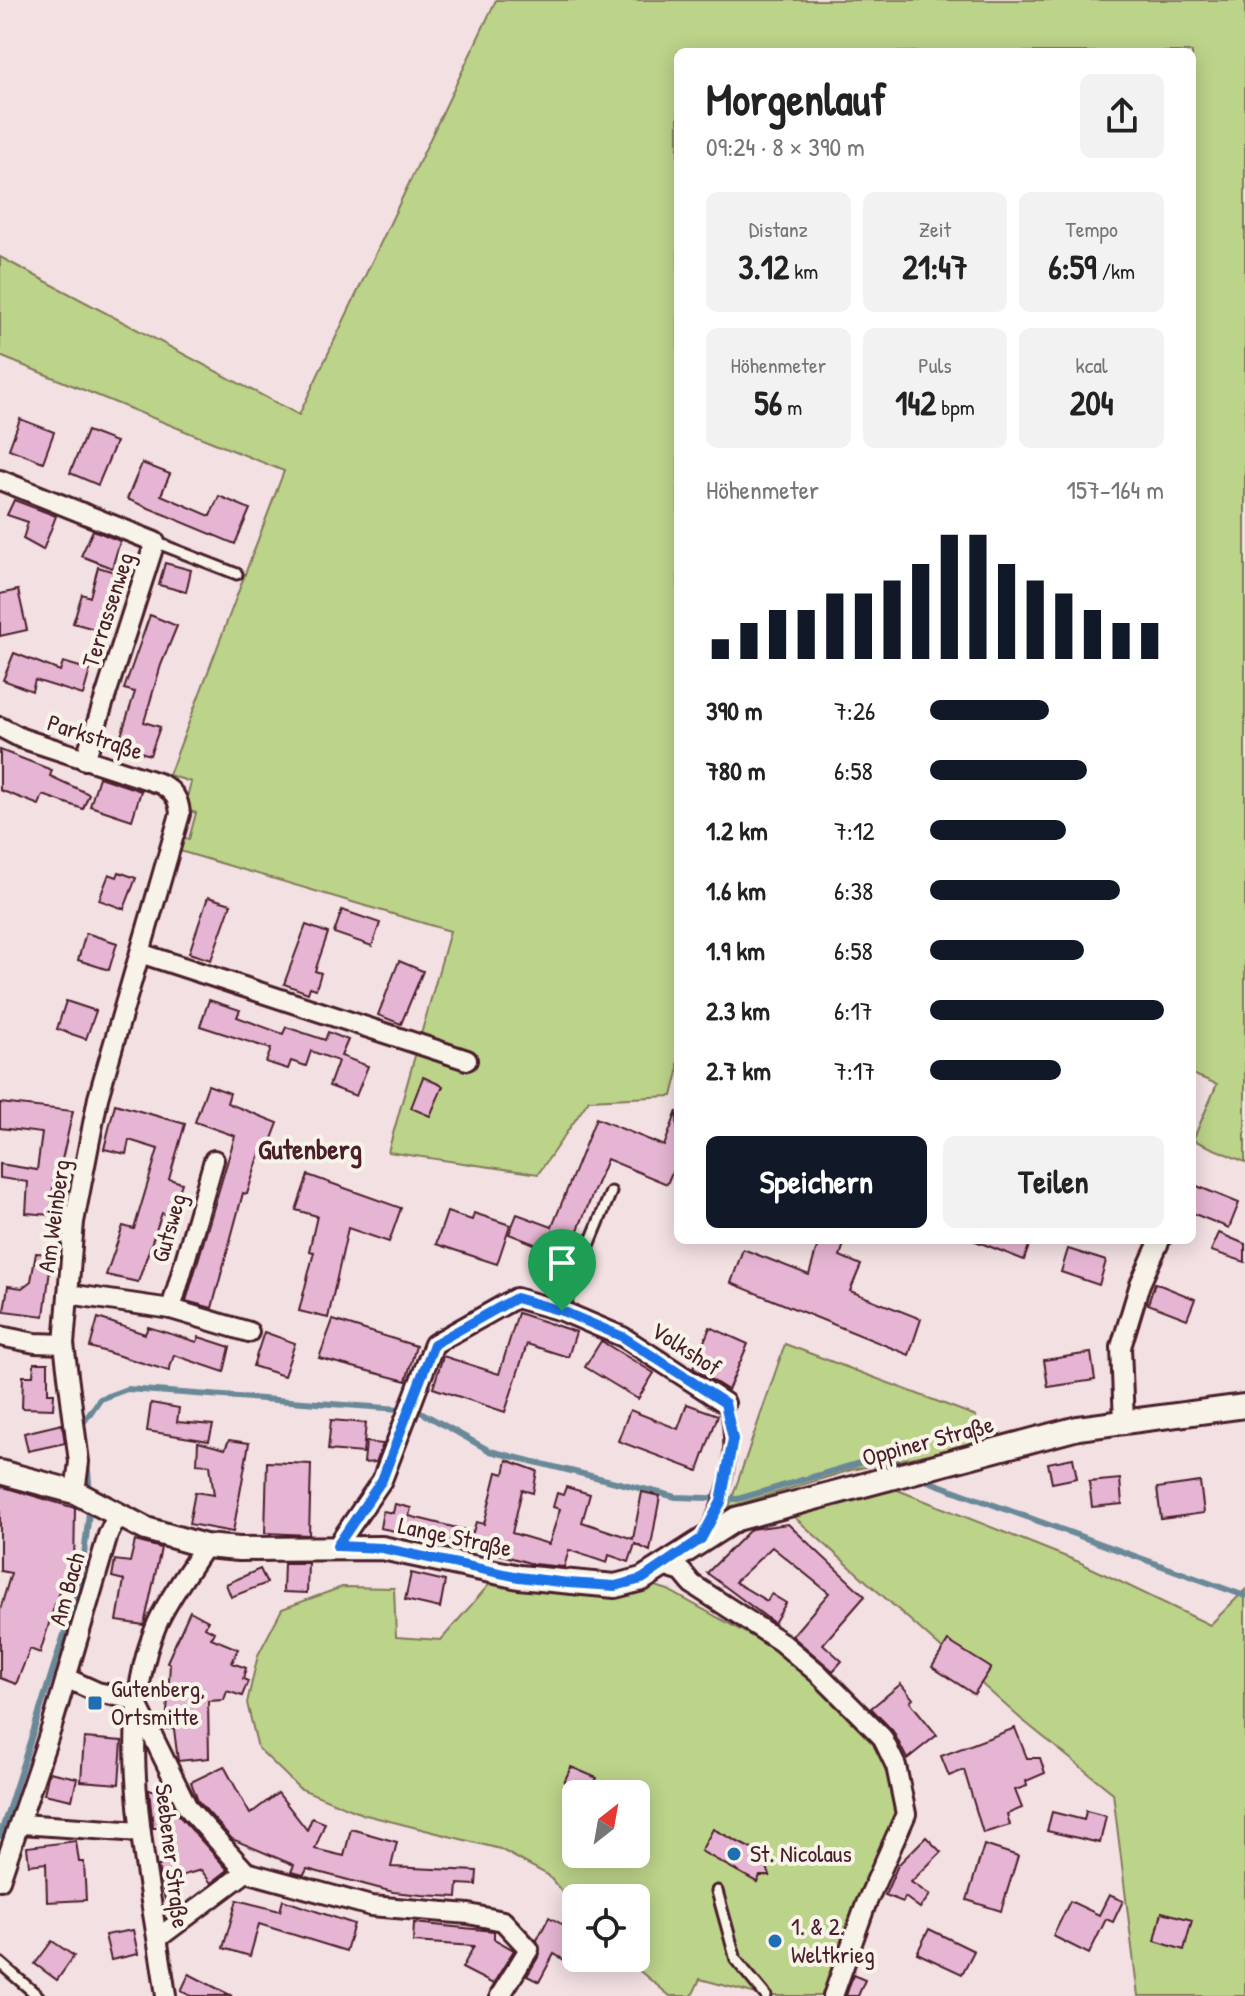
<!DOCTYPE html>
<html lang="de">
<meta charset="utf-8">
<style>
:root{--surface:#fff;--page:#f2f2f2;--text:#222;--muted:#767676;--accent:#111827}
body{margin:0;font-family:"Patrick Hand",sans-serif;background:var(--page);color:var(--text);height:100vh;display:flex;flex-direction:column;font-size:30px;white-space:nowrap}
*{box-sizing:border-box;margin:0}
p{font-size:26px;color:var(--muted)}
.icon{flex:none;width:44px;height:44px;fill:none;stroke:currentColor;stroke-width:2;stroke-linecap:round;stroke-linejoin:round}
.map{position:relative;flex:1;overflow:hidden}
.sheet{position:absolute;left:674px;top:48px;width:522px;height:1196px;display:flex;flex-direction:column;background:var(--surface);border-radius:12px;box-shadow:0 4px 20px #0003}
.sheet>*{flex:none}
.needle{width:52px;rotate:31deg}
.fabs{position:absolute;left:562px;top:1780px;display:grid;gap:16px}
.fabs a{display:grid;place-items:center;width:88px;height:88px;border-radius:12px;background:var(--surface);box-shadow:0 4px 20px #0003;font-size:40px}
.pin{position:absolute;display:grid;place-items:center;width:68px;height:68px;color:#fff;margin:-82px -34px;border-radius:50% 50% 50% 0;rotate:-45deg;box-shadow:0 0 8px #0007}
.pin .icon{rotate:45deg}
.round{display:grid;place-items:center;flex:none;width:84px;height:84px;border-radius:12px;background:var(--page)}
.headline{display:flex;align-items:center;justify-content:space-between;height:136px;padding:0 32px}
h1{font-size:44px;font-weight:700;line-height:60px}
.figures{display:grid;grid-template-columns:repeat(3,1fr);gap:12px;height:136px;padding:8px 32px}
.figures div{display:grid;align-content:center;border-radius:12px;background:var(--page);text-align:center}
.figures b{font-size:34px;font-weight:700}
.figures small{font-size:22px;font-weight:400}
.figures p{font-size:22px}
.chart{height:224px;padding:16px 32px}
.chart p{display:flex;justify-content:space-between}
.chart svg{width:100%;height:144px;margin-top:8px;stroke:var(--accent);stroke-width:6}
.cta{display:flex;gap:16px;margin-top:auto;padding:16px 32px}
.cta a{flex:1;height:92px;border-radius:12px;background:var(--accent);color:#fff;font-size:32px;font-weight:700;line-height:92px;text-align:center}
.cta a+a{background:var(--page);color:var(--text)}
ul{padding:0 32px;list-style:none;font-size:26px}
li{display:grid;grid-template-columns:128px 96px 1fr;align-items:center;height:60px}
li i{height:20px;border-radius:10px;background:var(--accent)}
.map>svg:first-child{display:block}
.green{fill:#bcd38a;stroke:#83795a;stroke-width:2;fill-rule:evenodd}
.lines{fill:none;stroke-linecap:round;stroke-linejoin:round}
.stream{stroke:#6b8998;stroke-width:6}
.building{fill:#e6b5d3;stroke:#4a1f2b;stroke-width:2}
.service-casing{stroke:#4a1f2b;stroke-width:15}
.minor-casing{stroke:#4a1f2b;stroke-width:24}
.tertiary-casing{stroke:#4a1f2b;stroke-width:28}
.service{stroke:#f7f3e8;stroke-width:9}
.minor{stroke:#f7f3e8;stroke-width:18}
.tertiary{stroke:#f7f3e8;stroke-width:22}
.route-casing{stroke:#fff;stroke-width:16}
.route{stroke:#1a73e8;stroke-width:10}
.poi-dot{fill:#1f6fb2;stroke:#f7f3e8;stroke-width:3}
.labels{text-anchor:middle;stroke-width:8;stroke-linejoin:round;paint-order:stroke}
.street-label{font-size:24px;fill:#4a1f2b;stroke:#f7f3e8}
.poi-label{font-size:24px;fill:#4a1f2b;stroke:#f7f3e8;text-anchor:start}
.quarter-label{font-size:28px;font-weight:bold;fill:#4a1f2b;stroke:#f7f3e8}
</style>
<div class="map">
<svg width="1245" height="1996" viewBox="0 0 1245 1996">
<rect width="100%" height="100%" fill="#f2e0e2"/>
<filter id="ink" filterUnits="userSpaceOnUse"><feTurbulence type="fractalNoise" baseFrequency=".0125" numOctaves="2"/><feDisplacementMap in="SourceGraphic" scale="16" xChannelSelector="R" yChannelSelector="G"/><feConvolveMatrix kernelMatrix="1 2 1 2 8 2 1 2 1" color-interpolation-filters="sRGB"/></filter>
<g filter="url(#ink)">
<g class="green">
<polygon points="496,0 1245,0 1245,1162 1193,1140 1217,1084 1192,1074 1192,52 678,52 678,1072 672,1096 589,1100 538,1174 388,1152 450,931 173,849 177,836 189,839 196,813 184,809 191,782 169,775 284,471 0,356 0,257 299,415"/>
<polygon points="785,1344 976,1416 979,1444 851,1470 729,1507"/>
<polygon points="895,1489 1079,1562 1210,1625 1245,1590 1245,1996 1138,1996 1113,1793 1021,1719 792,1515"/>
<path d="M492 1581 580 1596 643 1582 668 1590 778 1651 818 1680 879 1737 898 1811 828 1991 821 1996H764L700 1979 692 1996H670L624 1958H636V1898H576V1909L548 1875 500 1849 362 1814 299 1788 258 1748 247 1703 258 1655 282 1609 342 1587 394 1588 396 1637 441 1640ZM576 1794H636V1854H576Z"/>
</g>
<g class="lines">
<g class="stream">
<polyline points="419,1411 490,1451 676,1497 738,1499 880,1457 896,1462"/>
<polyline points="81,1426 100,1399 127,1389 400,1409"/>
<polyline points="87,1461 90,1493"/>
<polyline points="925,1480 1245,1596"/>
<polyline points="0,1836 81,1581 90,1504"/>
</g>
</g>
<g class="building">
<polygon points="20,419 54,432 43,462 9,449"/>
<polygon points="87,431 116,442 98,485 70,473"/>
<polygon points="142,463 170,474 161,495 210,516 219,496 250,509 235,544 127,499"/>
<polygon points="14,500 56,516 43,550 23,539 28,522 7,515"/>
<polygon points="93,530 120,541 112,568 81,556"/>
<polygon points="165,563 191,570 186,592 159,585"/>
<polygon points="98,567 121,574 111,615 107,614 102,631 73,623 82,594 90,597"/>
<polygon points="18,590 27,630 0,636 0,594"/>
<polygon points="150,615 177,626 161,665 144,722 160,727 150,755 118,745 135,692 124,689"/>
<polygon points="14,653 60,671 63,662 90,670 83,695 35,680 32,691 3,680"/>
<polygon points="0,750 52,770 50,776 89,794 83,809 43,795 39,805 0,790"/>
<polygon points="99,777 141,791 132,820 90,806"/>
<polygon points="119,872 136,878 124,909 99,900 109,874 117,877"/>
<polygon points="208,897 231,904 211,960 189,953"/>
<polygon points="342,910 380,923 372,946 334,933"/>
<polygon points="306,925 328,933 315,971 321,973 316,989 310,987 308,993 284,984"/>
<polygon points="86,933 117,943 109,970 78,960"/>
<polygon points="399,961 423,971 401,1024 378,1015"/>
<polygon points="209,1000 240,1010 237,1017 283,1034 286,1027 325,1040 328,1032 348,1040 341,1056 368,1066 356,1096 329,1086 338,1061 311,1051 306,1066 291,1061 288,1069 266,1062 271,1049 200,1026"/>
<polygon points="66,1001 96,1011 86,1039 57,1029"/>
<polygon points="423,1077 443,1086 430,1116 411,1108"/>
<polygon points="208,1085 230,1093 227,1103 278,1123 268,1149 262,1147 247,1194 243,1193 212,1308 186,1301 235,1136 195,1122"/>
<polygon points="0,1103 73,1111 61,1164 55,1163 51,1215 26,1213 28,1182 0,1178 0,1164 37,1170 42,1133 0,1128"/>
<polygon points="115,1104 185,1124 169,1179 182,1183 171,1216 162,1213 138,1282 106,1275 123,1226 134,1229 158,1149 129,1140 126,1154 104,1149"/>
<polygon points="677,1111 678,1158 667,1184 607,1159 567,1257 509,1234 517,1214 552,1227 596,1118 664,1146"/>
<polygon points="308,1175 401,1208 389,1242 348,1228 328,1318 299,1311 314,1252 309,1251 317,1216 296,1210"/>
<polygon points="1192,1184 1239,1203 1229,1228 1192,1213"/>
<polygon points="447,1212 472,1220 474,1213 510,1225 497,1264 436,1244"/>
<polygon points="1219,1233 1245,1244 1245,1262 1211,1251"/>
<polygon points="819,1240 839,1240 844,1244 840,1256 861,1265 850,1291 921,1319 909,1355 731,1283 743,1249 809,1275"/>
<polygon points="973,1240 1031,1240 1024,1260"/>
<polygon points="1068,1249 1106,1261 1099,1285 1061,1272"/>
<polygon points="36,1253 52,1254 44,1316 4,1311 8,1286 22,1288 31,1281"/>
<polygon points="1155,1283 1195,1299 1187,1319 1148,1304"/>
<polygon points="518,1313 576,1332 568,1357 527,1344 505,1412 433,1388 443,1356 499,1374"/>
<polygon points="98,1318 145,1334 148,1327 197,1342 199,1337 230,1347 224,1372 174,1355 169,1371 90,1347"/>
<polygon points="333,1320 416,1346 406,1381 319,1358"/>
<polygon points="710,1327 748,1344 728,1390 693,1368"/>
<polygon points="264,1332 295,1343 284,1376 253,1366"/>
<polygon points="601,1341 654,1373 638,1399 585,1367"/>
<polygon points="1091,1353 1095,1380 1048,1387 1044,1360"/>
<polygon points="34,1363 48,1363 48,1393 54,1393 53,1409 22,1408 23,1376 33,1376"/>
<polygon points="151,1403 179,1408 177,1422 213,1425 209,1441 147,1431"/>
<polygon points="687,1404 718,1415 698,1471 618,1441 630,1410 678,1429"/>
<polygon points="331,1420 366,1423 363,1453 328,1450"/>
<polygon points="62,1424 65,1443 28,1451 24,1433"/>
<polygon points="229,1440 249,1443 233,1532 189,1524 195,1492 214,1495 210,1465 197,1464 198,1442 225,1449"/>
<polygon points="366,1442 383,1444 376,1462 364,1463"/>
<polygon points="1073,1458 1077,1478 1052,1483 1048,1463"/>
<polygon points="507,1460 537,1471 533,1493 522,1490 512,1533 549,1544 560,1509 553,1507 557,1493 563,1495 566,1487 590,1494 582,1522 633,1539 642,1492 660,1496 650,1551 635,1544 629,1562 609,1555 607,1563 569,1550 564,1567 533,1564 478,1548 380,1528 383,1511 393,1513 395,1504 411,1508 409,1516 473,1532 476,1522 484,1524 497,1472 504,1474"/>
<polygon points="267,1462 311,1464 309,1535 265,1533"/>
<polygon points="1120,1479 1122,1504 1092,1507 1089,1482"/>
<polygon points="1200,1482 1204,1513 1161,1519 1157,1488"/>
<polygon points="0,1486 75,1508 74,1569 66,1568 40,1653 30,1649 16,1684 0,1678 0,1610 11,1573 0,1571"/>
<polygon points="788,1524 865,1596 823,1644 842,1661 833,1671 792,1636 829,1593 772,1547 735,1582 767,1601 771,1594 786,1603 774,1623 707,1573 751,1529"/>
<polygon points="135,1541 161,1548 144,1625 117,1621 124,1580 112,1577 115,1560 130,1562"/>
<polygon points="284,1563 308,1563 307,1593 283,1592"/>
<polygon points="260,1569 267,1583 231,1597 226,1584"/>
<polygon points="411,1573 445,1581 440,1608 405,1600"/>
<polygon points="190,1611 208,1621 205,1627 214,1632 211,1638 238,1649 232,1663 246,1668 243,1679 248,1681 242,1696 227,1691 224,1700 208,1701 209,1758 178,1761 174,1729 166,1729 170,1664 167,1662"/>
<polygon points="948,1641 991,1668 974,1694 932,1667"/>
<polygon points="901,1684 913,1699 910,1702 937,1735 907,1759 893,1731 871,1708"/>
<polygon points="1015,1728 1027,1758 1040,1758 1045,1773 1026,1781 1027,1786 1015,1790 1022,1808 1007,1814 1010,1825 983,1833 964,1770 949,1776 941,1756"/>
<polygon points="84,1738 122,1741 119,1784 81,1781"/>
<polygon points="224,1766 250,1814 278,1793 307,1830 312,1818 325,1823 315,1849 344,1856 351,1829 397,1842 391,1867 477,1871 476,1885 458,1884 457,1897 422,1895 393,1892 307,1869 304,1875 291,1872 294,1865 232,1839 198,1801 191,1782"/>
<polygon points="571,1767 597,1778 590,1794 564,1782"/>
<polygon points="49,1772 77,1778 72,1800 44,1794"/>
<polygon points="149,1790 166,1790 179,1816 228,1870 211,1883 201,1870 177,1877 182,1895 165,1900 158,1866 169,1863 169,1828 153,1828"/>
<polygon points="1086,1811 1106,1816 1100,1843 1047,1831 1052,1812 1084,1820"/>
<polygon points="713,1829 769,1858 766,1864 770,1876 760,1876 757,1882 701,1851"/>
<polygon points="926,1837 941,1852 911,1882 930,1895 920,1908 905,1897 903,1902 885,1895 898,1865"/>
<polygon points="76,1841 79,1862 84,1862 86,1900 47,1902 46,1863 29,1865 27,1847"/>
<polygon points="984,1845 1018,1856 1001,1911 967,1900"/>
<polygon points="1109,1895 1123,1901 1113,1922 1106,1919 1089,1954 1053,1936 1070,1901 1099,1915"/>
<polygon points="237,1900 280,1911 283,1900 354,1924 346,1951 259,1924 250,1956 223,1948"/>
<polygon points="1162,1912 1192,1920 1184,1950 1155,1941"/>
<polygon points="549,1917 576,1932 576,1967 554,1954 539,1982 527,1976 540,1954 537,1940"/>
<polygon points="414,1923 494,1931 494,1939 514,1950 493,1984 462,1968 474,1946 413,1942"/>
<polygon points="929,1929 974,1951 962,1974 917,1953"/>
<polygon points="133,1930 138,1954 111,1960 105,1935"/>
<polygon points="52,1941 74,1956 57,1980 35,1964"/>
<polygon points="189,1974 232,1996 191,1996 181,1991"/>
<polygon points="853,1975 865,1980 858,1996 846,1996"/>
</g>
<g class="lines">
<defs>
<g id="service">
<polyline points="155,542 237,574"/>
<polyline points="562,1311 611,1192"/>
<path d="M704 1534C728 1488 736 1454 725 1403"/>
<polyline points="717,1891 736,1960 766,1996"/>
<polyline points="0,1963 38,1996"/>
</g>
<g id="minor">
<polyline points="0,480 155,542 85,760"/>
<path d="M0 727 21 738 161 784C174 792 179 799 180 814L98 1098 74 1222 64 1344 79 1462 75 1492"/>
<polyline points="140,953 467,1060"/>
<polyline points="68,1294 171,1309 214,1160"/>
<polyline points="171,1309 249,1332"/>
<polyline points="0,1336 35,1343 64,1344"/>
<polyline points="1124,1423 1121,1347 1140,1284 1160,1240"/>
<polyline points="337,1546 382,1480 434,1344 516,1298 562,1311 623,1337 725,1403"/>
<polyline points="663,1566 682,1572 692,1584 781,1642 819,1674 882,1737 896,1766 906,1814 866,1904 833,1996"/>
<polyline points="66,1678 97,1692 135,1700"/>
<polyline points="135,1700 188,1808 246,1872 371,1906 469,1914 503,1921 529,1949 500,1996"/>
<polyline points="21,1824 140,1832"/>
<polyline points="0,1880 52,1726 108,1535 118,1514"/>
<polyline points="158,1938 246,1872"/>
<path d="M166 1996C151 1883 110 1732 157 1624 169 1597 189 1571 205 1546"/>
</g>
<polyline id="tertiary" points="0,1472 75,1492 146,1529 205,1546 239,1549 382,1548 519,1577 615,1586 642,1579 736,1519 1078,1428 1245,1406"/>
</defs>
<use href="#service" class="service-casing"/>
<use href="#minor" class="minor-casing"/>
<use href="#tertiary" class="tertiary-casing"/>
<use href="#service" class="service"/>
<use href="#minor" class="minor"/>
<use href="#tertiary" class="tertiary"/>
</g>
</g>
<g class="lines" filter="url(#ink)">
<defs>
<polygon id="route" points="516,1298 562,1311 623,1337 725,1403 733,1439 721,1502 701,1539 642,1579 615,1586 568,1583 519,1577 382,1548 337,1546 382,1480 434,1344"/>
</defs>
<use href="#route" class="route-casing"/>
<use href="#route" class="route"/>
</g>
<g class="poi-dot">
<rect x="87" y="1695" width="16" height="16" rx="4"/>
<circle cx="734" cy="1854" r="8"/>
<circle cx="775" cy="1941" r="8"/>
</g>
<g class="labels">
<g class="street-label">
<text transform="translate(108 610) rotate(-72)" y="8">Terrassenweg</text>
<text transform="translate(95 737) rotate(18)" y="8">Parkstraße</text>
<text transform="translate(54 1216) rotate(-82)" y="8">Am Weinberg</text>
<text transform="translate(169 1228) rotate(-74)" y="8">Gutsweg</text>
<text transform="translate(686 1349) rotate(33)" y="8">Volkshof</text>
<text transform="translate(928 1441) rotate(-15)" y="8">Oppiner Straße</text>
<text transform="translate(455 1537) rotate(12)" y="8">Lange Straße</text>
<text transform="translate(67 1589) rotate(-74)" y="8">Am Bach</text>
<text transform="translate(172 1856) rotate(83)" y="8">Seebener Straße</text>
</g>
<g class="poi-label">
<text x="111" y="1697">Gutenberg,<tspan x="111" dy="28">Ortsmitte</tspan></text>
<text x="750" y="1862">St. Nicolaus</text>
<text x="791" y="1935">1. &amp; 2.<tspan x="791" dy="28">Weltkrieg</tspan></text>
</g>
<g class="quarter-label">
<text x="310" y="1159">Gutenberg</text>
</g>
</g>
</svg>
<div class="fabs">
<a><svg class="needle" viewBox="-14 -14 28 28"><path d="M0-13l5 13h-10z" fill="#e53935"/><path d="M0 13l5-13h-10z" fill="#767676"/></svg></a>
<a><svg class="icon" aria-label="locate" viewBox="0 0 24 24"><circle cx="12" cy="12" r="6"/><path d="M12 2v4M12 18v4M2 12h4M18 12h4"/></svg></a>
</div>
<div class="pin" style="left:562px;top:1311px;background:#1e9e55"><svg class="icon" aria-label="arrive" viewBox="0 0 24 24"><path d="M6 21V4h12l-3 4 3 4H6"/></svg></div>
<section class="sheet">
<div class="headline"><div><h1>Morgenlauf</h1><p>09:24 · 8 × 390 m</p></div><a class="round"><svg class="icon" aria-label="share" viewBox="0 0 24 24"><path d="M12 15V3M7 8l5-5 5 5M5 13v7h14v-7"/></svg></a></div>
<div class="figures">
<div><p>Distanz</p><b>3.12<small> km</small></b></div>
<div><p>Zeit</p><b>21:47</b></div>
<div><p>Tempo</p><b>6:59<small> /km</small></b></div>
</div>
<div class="figures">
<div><p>Höhenmeter</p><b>56<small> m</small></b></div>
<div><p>Puls</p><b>142<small> bpm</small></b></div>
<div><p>kcal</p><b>204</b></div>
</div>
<div class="chart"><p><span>Höhenmeter</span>157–164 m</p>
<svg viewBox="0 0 160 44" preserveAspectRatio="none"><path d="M5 44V38M15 44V33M25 44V29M35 44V29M45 44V24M55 44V24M65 44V20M75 44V15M85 44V6M95 44V6M105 44V15M115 44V20M125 44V24M135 44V29M145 44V33M155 44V33"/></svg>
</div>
<ul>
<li><b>390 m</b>7:26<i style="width:51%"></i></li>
<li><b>780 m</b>6:58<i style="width:67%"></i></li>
<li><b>1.2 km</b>7:12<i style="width:58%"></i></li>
<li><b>1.6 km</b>6:38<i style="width:81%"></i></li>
<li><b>1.9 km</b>6:58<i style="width:66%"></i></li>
<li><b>2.3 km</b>6:17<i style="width:100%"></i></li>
<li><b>2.7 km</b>7:17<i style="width:56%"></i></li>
</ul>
<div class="cta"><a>Speichern</a><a>Teilen</a></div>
</section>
</div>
